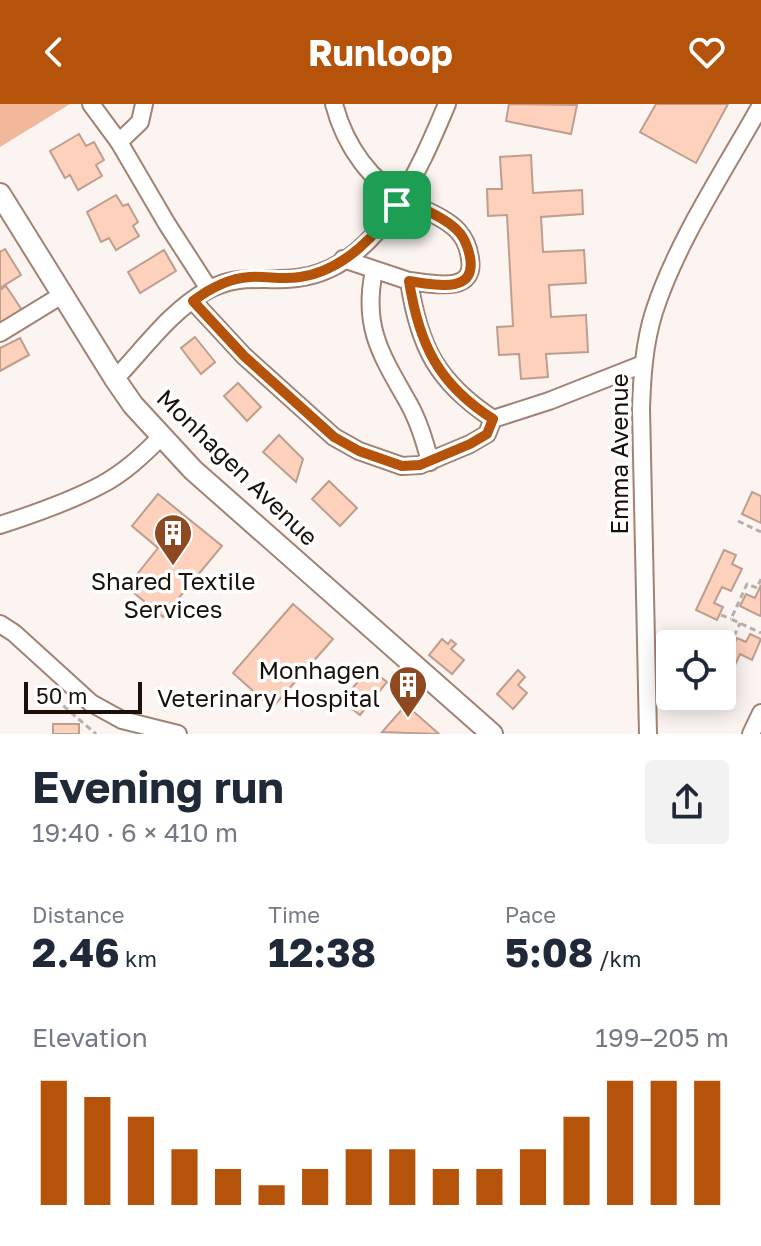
<!DOCTYPE html>
<meta charset="utf-8">
<style>
:root{--surface:#fff;--page:#f2f2f3;--text:#1f2937;--muted:#747a83;--accent:#b45309}
body{margin:0;font-family:"Golos Text",sans-serif;background:var(--page);color:var(--text);height:100vh;display:flex;flex-direction:column;font-size:30px;white-space:nowrap}
*{box-sizing:border-box;margin:0}
p{font-size:26px;color:var(--muted)}
.icon{flex:none;width:44px;height:44px;fill:none;stroke:currentColor;stroke-width:2;stroke-linecap:round;stroke-linejoin:round}
.map{position:relative;height:630px;overflow:hidden}
.drawer{display:flex;flex-direction:column;background:var(--surface);flex:1}
.drawer>*{flex:none}
.tools{position:absolute;left:656px;top:526px;display:grid;gap:16px}
.tools a{display:grid;place-items:center;width:80px;height:80px;border-radius:8px;background:var(--surface);box-shadow:0 4px 20px #0003;font-size:40px}
.scale{position:absolute;left:24px;bottom:20px;width:118px;box-sizing:border-box;padding-left:8px;border:4px solid #1a0f09;border-top:0;font-size:22px;line-height:28px;white-space:nowrap;color:#1a0f09;-webkit-text-stroke:6px #fff;paint-order:stroke}
.pin{position:absolute;display:grid;place-items:center;width:68px;height:68px;color:#fff;margin:-34px;border-radius:16px;box-shadow:0 4px 12px #0006}
.round{display:grid;place-items:center;flex:none;width:84px;height:84px;border-radius:8px;background:var(--page)}
.head{display:flex;align-items:center;justify-content:space-between;height:136px;padding:0 32px}
h1{font-size:44px;font-weight:700;line-height:60px}
.metrics{display:grid;grid-template-columns:repeat(3,1fr);gap:12px;height:136px;padding:8px 32px}
.metrics div{display:grid;align-content:center}
.metrics b{font-size:40px;font-weight:700}
.metrics small{font-size:22px;font-weight:400}
.metrics p{font-size:22px}
.chart{height:224px;padding:16px 32px}
.chart p{display:flex;justify-content:space-between}
.chart svg{width:100%;height:144px;margin-top:8px;stroke:var(--accent);stroke-width:6}
header{display:flex;justify-content:space-between;align-items:center;height:104px;padding:0 32px;background:var(--accent);color:#fff;font-size:36px;font-weight:700}
.map>svg:first-child{display:block}
.green{fill:#f2b89b}
.building{fill:#fdd1bb;stroke:#bd9e8f;stroke-width:2}
.lines{fill:none;stroke-linecap:round;stroke-linejoin:round}
.minor-casing{stroke:#a08374;stroke-width:20}
.major-casing{stroke:#a08374;stroke-width:24}
.path{stroke:#b7afab;stroke-width:3;stroke-dasharray:6 4;stroke-linecap:butt}
.minor{stroke:#fff;stroke-width:16}
.major{stroke:#fff;stroke-width:20}
.route-casing{stroke:#fff;stroke-width:16}
.route{stroke:#b45309;stroke-width:10}
.labels{text-anchor:middle;stroke-width:7;stroke-linejoin:round;paint-order:stroke}
.street-label{font-size:24px;fill:#1a0f09;stroke:#fff}
.poi-label{font-size:24px;fill:#1a0f09;stroke:#fff}
</style>
<header><svg class="icon" aria-label="back" viewBox="0 0 24 24"><path d="M15 5l-7 7 7 7"/></svg>Runloop<svg class="icon" aria-label="heart" viewBox="0 0 24 24"><path d="M12 20l-8-8c-3-5 5-10 8-4 3-6 11-1 8 4z"/></svg></header>
<div class="map">
<svg width="761" height="630" viewBox="0 0 761 630">
<rect width="100%" height="100%" fill="#fbf4f1"/>
<polygon class="green" points="0,0 70,0 0,43"/>
<g class="building">
<polygon points="509,0 577,1 571,30 506,17"/>
<polygon points="656,0 728,0 696,59 640,28"/>
<polygon points="79,30 86,42 94,38 104,56 96,61 102,72 78,86 70,71 65,74 50,47"/>
<polygon points="531,51 533,89 582,86 583,110 541,113 543,148 584,146 586,179 549,181 551,213 586,211 588,248 546,250 548,273 521,275 519,250 499,251 497,223 513,222 507,111 488,112 487,85 502,85 500,53"/>
<polygon points="116,91 123,102 128,100 138,118 133,122 139,132 116,146 109,134 101,138 87,108"/>
<polygon points="5,145 21,171 0,184 0,148"/>
<polygon points="164,146 176,167 140,189 128,168"/>
<polygon points="6,182 22,206 0,221 0,186"/>
<polygon points="195,233 215,258 201,270 181,244"/>
<polygon points="20,234 29,251 0,267 0,244"/>
<polygon points="238,279 261,303 247,317 224,292"/>
<polygon points="279,331 303,355 296,378 263,348"/>
<polygon points="329,377 357,404 340,422 312,395"/>
<polygon points="752,388 761,392 761,419 742,410"/>
<polygon points="158,390 222,442 163,513 127,483 158,444 132,422"/>
<polygon points="724,446 736,451 732,460 742,465 731,487 722,483 714,499 723,503 717,516 696,506"/>
<polygon points="761,481 761,510 760,512 740,502 746,490 755,494"/>
<polygon points="293,500 333,535 272,604 233,569"/>
<polygon points="699,530 712,536 710,540 694,540"/>
<polygon points="750,530 761,535 752,556 740,550 731,570 722,566 722,552 724,553 729,543 732,545 737,534 746,538"/>
<polygon points="442,535 448,540 451,536 456,540 451,545 464,556 452,570 429,551"/>
<polygon points="369,564 387,578 360,611 342,597"/>
<polygon points="518,566 525,573 518,581 527,589 513,605 497,590"/>
<polygon points="406,601 439,630 382,628"/>
<rect x="53" y="620" width="26" height="10"/>
</g>
<g class="lines">
<defs>
<g id="minor">
<polyline points="91,0 119,38 167,120 209,185"/>
<path d="M334 0C345 42 371 79 410 99 426 107 446 114 458 127 465 135 469 145 470 155 476 191 430 179 409 177"/>
<polyline points="119,38 140,18 144,0"/>
<path d="M343 155 409 177C419 243 437 278 493 315"/>
<path d="M374 167C362 224 382 252 409 300 419 318 425 338 430 358"/>
<polyline points="193,197 244,252 334,333 359,347 402,362 420,361 470,340 487,330 493,315"/>
<polyline points="0,229 62,191"/>
<path d="M115 275C143 246 171 206 208 186 238 169 265 178 297 174 378 165 420 64 447 0"/>
<polyline points="493,315 549,297 643,260"/>
<path d="M0 421C34 410 69 398 101 381 124 369 143 351 161 333"/>
<polyline points="0,520 14,529 91,599 122,616 178,630"/>
<path d="M648 630 641 305C642 273 644 240 654 208 677 137 724 67 761 1"/>
<polyline points="751,630 761,609"/>
</g>
<polyline id="major" points="0,90 115,275 133,301 193,366 492,630"/>
</defs>
<use href="#minor" class="minor-casing"/>
<use href="#major" class="major-casing"/>
<g class="path">
<polyline points="738,417 761,428"/>
<polyline points="761,475 757,484 747,480 731,515 761,529"/>
<polyline points="721,511 731,515"/>
<polyline points="711,529 731,539 740,519"/>
<polyline points="52,587 52,592 96,630"/>
</g>
<use href="#minor" class="minor"/>
<use href="#major" class="major"/>
</g>
<g class="lines">
<defs>
<path id="route" d="M401 94C419 104 441 111 456 125 464 132 468 143 470 153 477 192 431 180 409 177 419 240 438 280 493 315L487 330 470 340 420 361 402 362 359 347 334 333 244 252 193 197C209 185 230 174 250 173 267 172 283 176 300 173 343 167 379 130 401 94Z"/>
</defs>
<use href="#route" class="route-casing"/>
<use href="#route" class="route"/>
</g>
<defs>
<symbol id="building-pin" viewBox="-11 -11 22 30"><path d="M0 17L-7.5 6A9.5 9.5 0 1 1 7.5 6Z" fill="#8e4920" stroke="#fff"/><path d="M-4-6H4V6H1V3H-1V6H-4ZM-2.5-4.3h1.7v1.8h-1.7ZM.8-4.3h1.7v1.8H.8ZM-2.5-1h1.7V.8h-1.7ZM.8-1h1.7V.8H.8Z" fill="#fff"/></symbol>
</defs>
<g fill-rule="evenodd">
<use href="#building-pin" x="151" y="407" width="44" height="60"/>
<use href="#building-pin" x="386" y="559" width="44" height="60"/>
</g>
<g class="labels">
<g class="street-label">
<text transform="translate(620 350) rotate(-90)" y="8">Emma Avenue</text>
<text transform="translate(237 364) rotate(44)" y="8">Monhagen Avenue</text>
</g>
<g class="poi-label">
<text x="173" y="486">Shared Textile<tspan x="173" dy="28">Services</tspan></text>
<text x="380" y="575" text-anchor="end">Monhagen<tspan x="380" dy="28">Veterinary Hospital</tspan></text>
</g>
</g>
</svg>
<div class="tools">
<a><svg class="icon" aria-label="locate" viewBox="0 0 24 24"><circle cx="12" cy="12" r="6"/><path d="M12 2v4M12 18v4M2 12h4M18 12h4"/></svg></a>
</div>
<div class="scale">50 m</div>
<div class="pin" style="left:397px;top:101px;background:#1e9e55"><svg class="icon" aria-label="arrive" viewBox="0 0 24 24"><path d="M6 21V4h12l-3 4 3 4H6"/></svg></div>
</div>
<section class="drawer">
<div class="head"><div><h1>Evening run</h1><p>19:40 · 6 × 410 m</p></div><a class="round"><svg class="icon" aria-label="share" viewBox="0 0 24 24"><path d="M12 15V3M7 8l5-5 5 5M5 13v7h14v-7"/></svg></a></div>
<div class="metrics">
<div><p>Distance</p><b>2.46<small> km</small></b></div>
<div><p>Time</p><b>12:38</b></div>
<div><p>Pace</p><b>5:08<small> /km</small></b></div>
</div>
<div class="chart"><p><span>Elevation</span>199–205 m</p>
<svg viewBox="0 0 160 44" preserveAspectRatio="none"><path d="M5 44V6M15 44V11M25 44V17M35 44V27M45 44V33M55 44V38M65 44V33M75 44V27M85 44V27M95 44V33M105 44V33M115 44V27M125 44V17M135 44V6M145 44V6M155 44V6"/></svg>
</div>
</section>
